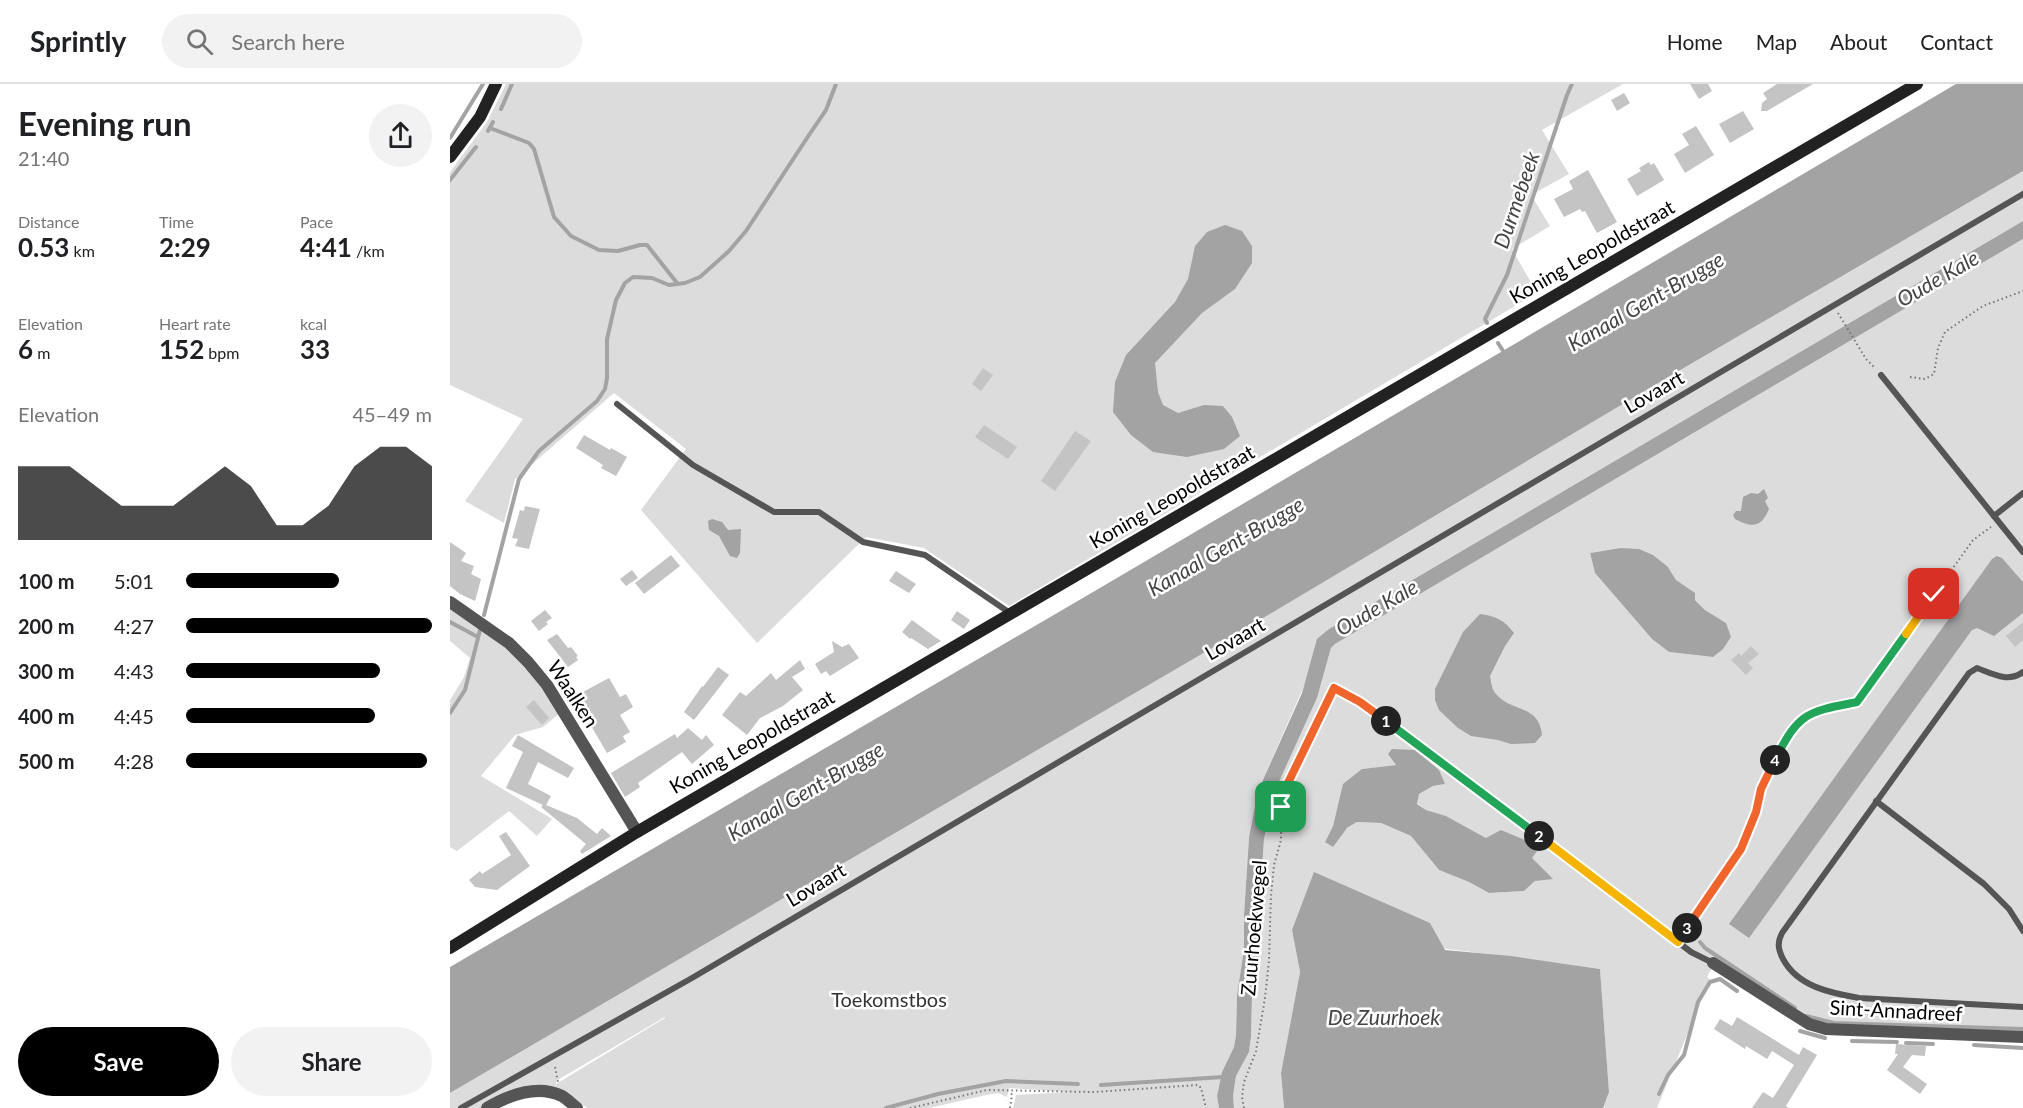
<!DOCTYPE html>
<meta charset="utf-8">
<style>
:root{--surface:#fff;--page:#f2f2f2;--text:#202124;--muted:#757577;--line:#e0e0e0;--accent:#000}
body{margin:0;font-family:Lato,sans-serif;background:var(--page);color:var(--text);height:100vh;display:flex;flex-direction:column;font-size:22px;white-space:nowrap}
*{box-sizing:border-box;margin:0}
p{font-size:20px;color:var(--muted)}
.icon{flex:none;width:33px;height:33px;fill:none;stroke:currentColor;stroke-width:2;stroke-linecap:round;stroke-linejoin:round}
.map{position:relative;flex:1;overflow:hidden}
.side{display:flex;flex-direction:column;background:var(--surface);width:450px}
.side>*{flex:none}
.pin{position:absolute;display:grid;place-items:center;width:51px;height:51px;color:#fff;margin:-26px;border-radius:12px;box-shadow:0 3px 9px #0006}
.km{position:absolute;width:30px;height:30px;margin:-15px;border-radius:50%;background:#222;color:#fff;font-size:16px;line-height:30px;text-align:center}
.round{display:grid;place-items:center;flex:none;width:63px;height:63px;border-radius:32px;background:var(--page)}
.head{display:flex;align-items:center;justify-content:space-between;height:102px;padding:0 18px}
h1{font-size:33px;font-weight:700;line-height:45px}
.metrics{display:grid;grid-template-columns:repeat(3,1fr);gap:9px;height:102px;padding:6px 18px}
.metrics div{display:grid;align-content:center}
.metrics b{font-size:26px;font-weight:700}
.metrics small{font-size:16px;font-weight:400}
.metrics p{font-size:16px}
.chart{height:168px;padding:12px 18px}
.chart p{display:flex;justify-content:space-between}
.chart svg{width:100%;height:108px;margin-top:6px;fill:var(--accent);opacity:.7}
.primary-button{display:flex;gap:12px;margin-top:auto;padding:12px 18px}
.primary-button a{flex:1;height:69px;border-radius:36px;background:var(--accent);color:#fff;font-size:24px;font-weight:700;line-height:69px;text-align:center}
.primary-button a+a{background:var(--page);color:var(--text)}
ul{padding:0 18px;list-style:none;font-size:20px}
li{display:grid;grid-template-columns:96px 72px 1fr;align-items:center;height:45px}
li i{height:15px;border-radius:8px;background:var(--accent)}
header{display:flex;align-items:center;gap:36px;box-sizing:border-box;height:84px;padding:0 30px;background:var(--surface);border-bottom:2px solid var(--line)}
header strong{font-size:28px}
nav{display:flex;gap:33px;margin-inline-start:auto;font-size:21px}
.search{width:420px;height:54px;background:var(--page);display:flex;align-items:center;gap:15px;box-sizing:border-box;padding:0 21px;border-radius:33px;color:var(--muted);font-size:22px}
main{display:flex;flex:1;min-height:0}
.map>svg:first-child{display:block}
.green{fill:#dcdcdc;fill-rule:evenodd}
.water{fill:#a3a3a3}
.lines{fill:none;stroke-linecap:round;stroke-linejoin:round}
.stream{stroke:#a3a3a3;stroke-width:4}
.building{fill:#c4c4c4}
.path{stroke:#777;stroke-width:2;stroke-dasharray:1.5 3;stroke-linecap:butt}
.lane{stroke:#555;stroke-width:6}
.street{stroke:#555;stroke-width:12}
.secondary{stroke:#222;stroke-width:12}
.split-1-casing{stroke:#fff;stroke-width:12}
.split-2-casing{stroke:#fff;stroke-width:12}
.split-3-casing{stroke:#fff;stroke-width:12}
.split-4-casing{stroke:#fff;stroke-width:12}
.split-5-casing{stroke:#fff;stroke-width:12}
.split-6-casing{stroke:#fff;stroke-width:12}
.split-1{stroke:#f0652b;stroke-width:8}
.split-2{stroke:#22a559;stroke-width:8}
.split-3{stroke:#f5b400;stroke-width:8}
.split-4{stroke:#f0652b;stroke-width:8}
.split-5{stroke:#22a559;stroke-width:8}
.split-6{stroke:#f5b400;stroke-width:8}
.labels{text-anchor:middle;stroke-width:5;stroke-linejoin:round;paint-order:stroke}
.street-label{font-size:20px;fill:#000;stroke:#fff}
.park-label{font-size:20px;fill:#333;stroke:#fff}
.water-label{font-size:21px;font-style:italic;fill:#444;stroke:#fff}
</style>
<header>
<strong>Sprintly</strong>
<div class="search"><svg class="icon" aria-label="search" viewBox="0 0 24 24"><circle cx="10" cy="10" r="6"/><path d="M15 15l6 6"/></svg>Search here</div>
<nav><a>Home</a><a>Map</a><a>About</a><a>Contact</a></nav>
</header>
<main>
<section class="side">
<div class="head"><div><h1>Evening run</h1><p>21:40</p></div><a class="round"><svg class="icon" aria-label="share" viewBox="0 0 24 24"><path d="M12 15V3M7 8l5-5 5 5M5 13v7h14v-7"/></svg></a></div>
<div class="metrics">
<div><p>Distance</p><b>0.53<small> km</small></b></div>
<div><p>Time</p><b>2:29</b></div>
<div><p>Pace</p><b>4:41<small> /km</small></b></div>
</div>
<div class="metrics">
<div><p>Elevation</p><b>6<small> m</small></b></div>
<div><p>Heart rate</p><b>152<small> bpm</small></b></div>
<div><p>kcal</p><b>33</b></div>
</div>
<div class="chart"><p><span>Elevation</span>45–49 m</p>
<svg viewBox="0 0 160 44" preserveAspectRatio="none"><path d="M0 44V14L10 14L20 14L30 22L40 30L50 30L60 30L70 22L80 14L90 22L100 38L110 38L120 30L130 14L140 6L150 6L160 14V44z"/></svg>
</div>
<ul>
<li><b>100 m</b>5:01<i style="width:62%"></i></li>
<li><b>200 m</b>4:27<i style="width:100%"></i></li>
<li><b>300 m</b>4:43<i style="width:79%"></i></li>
<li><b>400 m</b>4:45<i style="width:77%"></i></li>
<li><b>500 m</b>4:28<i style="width:98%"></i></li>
</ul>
<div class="primary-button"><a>Save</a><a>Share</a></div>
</section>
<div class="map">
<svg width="1573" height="1024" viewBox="0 0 1573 1024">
<rect width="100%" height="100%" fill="#fff"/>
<g class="green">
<polygon points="56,0 1173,0 1092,46 1119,90 1081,111 1100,142 1062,165 1087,209 559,522 474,464 416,453 307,559 191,426 236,365 164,309 65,395 54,439 15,417 73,335 0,301 0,88 37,38"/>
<path d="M1573 87V137L879 545 808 707 799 753 794 831V865L787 911 786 951 784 963 772 988 767 1012 769 1024H563L566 1011 617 1008 559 1004 557 1013 548 1009 536 1011 479 1024H138L123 1015 97 1008 37 1024H0V1009L793 546 1220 292ZM215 933V934L106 1000V997Z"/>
<path d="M1573 155V950L1384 943 1359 938 1266 875 1257 893 1260 895 1207 1024H1153L1159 1008 1150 885C1047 870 945 859 842 846L850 888 831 989 834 1024H784L783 1012 786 992 799 968 801 953 802 912 810 866 809 831 814 755 823 711 867 614 881 564 885 560ZM1170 464 1218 483 1226 496 1255 526 1276 539 1263 573 1219 568 1202 555 1145 489 1140 469ZM947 681 995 700 983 702 969 710 967 719 976 726 996 732 1036 754 1085 797 1074 807 1039 809 1019 798 989 786 961 752 931 739 907 738 875 758 883 742 888 723 912 685Z"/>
<polygon points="0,522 46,553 84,590 109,630 93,643 65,651 31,692 102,735 87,752 59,727 7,767 0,763 0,616 14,593 20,574 0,557"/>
</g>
<g class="water">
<polygon points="1506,0 1573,0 1573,87 1220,292 793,546 0,1009 0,883 655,501"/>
<polygon points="1573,137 1573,155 885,560 881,564 867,614 823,711 814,755 809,831 810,866 802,912 801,953 799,968 786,992 783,1012 784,1024 769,1024 767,1012 772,988 784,963 786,951 787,911 794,865 794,831 799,753 808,707 852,609 867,555 879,545"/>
<polygon points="775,141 792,147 802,162 802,179 785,205 752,229 705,279 708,308 713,321 728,329 754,321 773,322 782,333 790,352 774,365 737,373 703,368 681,351 663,328 665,298 676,271 725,218 738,195 745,162 757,148"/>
<path d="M1314 405 1318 414 1315 417 1319 425C1311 444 1302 444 1285 435L1283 431 1286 427H1291L1293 413 1301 409 1308 410Z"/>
<polygon points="262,435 272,438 278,446 291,445 290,469 287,474 280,472 269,452 259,446 258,437"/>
<polygon points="1170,464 1189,465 1203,471 1218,483 1226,496 1245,509 1245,516 1255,526 1276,539 1281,553 1273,565 1263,573 1219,568 1202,555 1145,489 1140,469"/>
<polygon points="1547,472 1552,474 1573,498 1573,529 1544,552 1527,544 1522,546 1299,854 1279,840 1542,475"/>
<path d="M1030 530C1046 532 1054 536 1064 549L1055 562 1040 592C1041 598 1042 606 1046 610 1062 629 1089 620 1092 651L1085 659 1061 660 1048 656 1021 652 1008 644 989 626 985 616V605L1013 548Z"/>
<polygon points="942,665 965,666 989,686 995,700 983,702 969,710 967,720 976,726 996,732 1036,754 1051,746 1082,759 1087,767 1082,774 1103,795 1085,797 1074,807 1039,809 1019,798 989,786 961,752 931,739 907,738 897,744 883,763 875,758 883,742 893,700 912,685 946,681 938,670"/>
<polygon points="864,788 980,839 995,866 1061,872 1150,885 1159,1008 1153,1024 834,1024 831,989 850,888 842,846"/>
</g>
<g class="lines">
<g class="stream">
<polyline points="51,25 62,0"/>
<polyline points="40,44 79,59 84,65 104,133 121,152 149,166 168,167 190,161 197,161 227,199"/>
<polyline points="38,47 43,38"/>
<polyline points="0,54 33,0"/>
<polyline points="0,96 26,63"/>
<polyline points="1037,239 1035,235 1057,191 1117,11 1122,0"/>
<polyline points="1048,259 1055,270"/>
<polyline points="34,531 69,395 89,367 147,317 155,305 157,294 157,255 166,216 175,199 183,193 202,194 219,201 235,199 250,193 279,167 296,147 359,51 376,26 386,0"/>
<polyline points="0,538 28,553"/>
<polyline points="0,629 15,606 30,546"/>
<polyline points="1250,858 1255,864 1345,924"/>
<polyline points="1356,932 1384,939 1573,945"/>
<polyline points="1350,947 1375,954"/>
<polyline points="1402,957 1447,958"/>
<polyline points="1456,959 1483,960"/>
<polyline points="1524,961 1573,964"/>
<polyline points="651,1001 773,993"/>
<polyline points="1209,1010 1218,991 1234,971 1248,918 1260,898 1270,895 1287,907"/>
<polyline points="436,1024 488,1010 556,997 628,1000"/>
</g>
</g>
<g class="building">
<polygon points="1240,0 1258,0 1262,7 1249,15"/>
<polygon points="1327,0 1363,0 1317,27 1311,27 1312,19 1317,15 1313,9"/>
<polygon points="1174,9 1180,19 1167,27 1161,16"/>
<polygon points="1293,27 1304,45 1280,59 1269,40"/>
<polygon points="1246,42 1264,71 1235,89 1224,70 1239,61 1232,50"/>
<polygon points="1199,78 1201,81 1204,79 1214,96 1187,112 1177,95 1191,87 1189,84"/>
<polygon points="1138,86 1167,138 1147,149 1135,127 1132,128 1130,125 1114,133 1104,115 1123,105 1119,97"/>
<polygon points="533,284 543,291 531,307 522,300"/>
<polygon points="534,341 567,363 558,375 525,353"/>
<polygon points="625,347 641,357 605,407 591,397"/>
<polygon points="134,351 160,366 161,364 177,373 166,392 151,384 153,381 126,364"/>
<polygon points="75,422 90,425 79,465 65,462 68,455 62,454 70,426 74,427"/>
<polygon points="0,458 16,469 11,477 24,482 21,490 31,495 25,517 10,510 0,502"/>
<polygon points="221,471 230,482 194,510 185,499"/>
<polygon points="182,486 188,494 176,502 170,495"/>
<polygon points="446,487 466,500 459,509 439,497"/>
<polygon points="95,526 102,534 96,538 98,540 89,547 81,537"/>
<polygon points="507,527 520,536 514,545 501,536"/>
<polygon points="462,536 485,553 491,557 478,565 461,554 460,555 452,548"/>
<polygon points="1573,538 1573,556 1565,563 1556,552"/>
<polygon points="107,550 118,564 121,563 128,572 126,573 128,576 118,583 97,556"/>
<polygon points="382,557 392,563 399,560 409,574 380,592 376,587 371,590 365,580 384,568"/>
<polygon points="1301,562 1309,570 1298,579 1303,584 1296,591 1281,576 1289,569 1291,572"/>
<polygon points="350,576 355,585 342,593 353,606 333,622 310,634 297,651 272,631 290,608 296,612 321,589 326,596"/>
<polygon points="268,583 279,591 244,636 234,628 252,602 253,603"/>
<polygon points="159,594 170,613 176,610 183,623 170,631 180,648 173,652 176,658 157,669 136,633 130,636 118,616"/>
<polygon points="84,616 99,634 92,641 76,623"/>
<polygon points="238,644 252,656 256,651 264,661 242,680 232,668 188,699 190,703 175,713 161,689 225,650 227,654"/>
<polygon points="68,651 124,684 118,694 88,678 78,700 101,712 96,721 127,734 147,750 152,744 161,752 132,770 130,767 136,760 91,723 93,721 56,704 73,668 62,662"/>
<polygon points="56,748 80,782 47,806 25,803 19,796 30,787 32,790 61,771 49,752"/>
<polygon points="1287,933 1349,971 1353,963 1367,971 1336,1022 1339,1024 1302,1024 1313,1008 1323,1014 1344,981 1322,967 1317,975 1296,962 1295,965 1264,945 1270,935 1282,942"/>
<polygon points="1446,960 1476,962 1475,972 1462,971 1453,983 1477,1000 1470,1010 1437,986 1448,970 1445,970"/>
</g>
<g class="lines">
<g class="path">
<polyline points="1388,229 1416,275 1425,284"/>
<polyline points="1460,293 1475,295 1484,290 1488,264 1495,248 1533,222 1573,207"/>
<polyline points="1233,850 1291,765 1306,728 1311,705 1330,666 1349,637 1364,627 1407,618 1523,456 1541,443"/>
<polyline points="105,983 108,998"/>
<polyline points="460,1024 537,1006 644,1008 748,1001 751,1004 756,1024"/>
<polyline points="560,1024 562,1011 560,1007"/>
<polyline points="794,1024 792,1013 794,998 806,967 815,914 819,877 821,811 824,781 831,756 831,723 837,701 884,605 910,619 959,654 1221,853"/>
</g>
<g class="lane">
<polyline points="1431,291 1544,432 1573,409"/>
<polyline points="167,320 243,381 324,428 369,428 413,458 475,471 560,529"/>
<polyline points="1544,432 1573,468"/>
<path d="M1573 588C1558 599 1543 590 1527 584L1519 589 1332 849C1327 859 1328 865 1333 875 1348 903 1381 909 1409 914L1573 923"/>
<polyline points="1426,717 1534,800 1559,825 1573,847"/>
<polyline points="1228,858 1241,868 1263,879"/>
<polyline points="11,1024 242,894 1573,110"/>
</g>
<g class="street">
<polyline points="0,518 59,559 78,578 97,601 187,748"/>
<polyline points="1263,879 1359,940 1376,945 1573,953"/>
<path d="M37 1024C59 1011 87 1000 112 1012 117 1015 122 1020 127 1024"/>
</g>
<g class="secondary">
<polyline points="0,73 30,33 46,0"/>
<polyline points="0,864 187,748 1467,0"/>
</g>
</g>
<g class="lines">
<defs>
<polyline id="split-1" points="831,723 837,701 884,604 910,618 936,637"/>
<polyline id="split-2" points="936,637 1089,752"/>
<polyline id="split-3" points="1089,752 1228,858 1237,844"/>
<polyline id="split-4" points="1237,844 1291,765 1306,728 1311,705 1325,676"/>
<path id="split-5" d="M1325 676C1349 628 1357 628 1407 618L1456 550"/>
<polyline id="split-6" points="1456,550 1484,510"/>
</defs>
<use href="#split-1" class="split-1-casing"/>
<use href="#split-2" class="split-2-casing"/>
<use href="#split-3" class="split-3-casing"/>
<use href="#split-4" class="split-4-casing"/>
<use href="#split-5" class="split-5-casing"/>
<use href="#split-6" class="split-6-casing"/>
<use href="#split-1" class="split-1"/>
<use href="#split-2" class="split-2"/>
<use href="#split-3" class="split-3"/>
<use href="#split-4" class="split-4"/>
<use href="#split-5" class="split-5"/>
<use href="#split-6" class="split-6"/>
</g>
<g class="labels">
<g class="street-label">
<text transform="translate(1142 168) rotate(-30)" y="7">Koning Leopoldstraat</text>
<text transform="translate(1204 308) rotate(-30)" y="7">Lovaart</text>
<text transform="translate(722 413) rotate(-30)" y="7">Koning Leopoldstraat</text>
<text transform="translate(785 555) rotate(-30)" y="7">Lovaart</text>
<text transform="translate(123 610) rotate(57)" y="7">Waalken</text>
<text transform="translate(302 658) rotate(-30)" y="7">Koning Leopoldstraat</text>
<text transform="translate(366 801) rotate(-31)" y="7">Lovaart</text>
<text transform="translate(804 844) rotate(-85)" y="7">Zuurhoekwegel</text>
<text transform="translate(1446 927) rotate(3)" y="7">Sint-Annadreef</text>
</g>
<g class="park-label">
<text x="439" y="923">Toekomstbos</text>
</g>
<g class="water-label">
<text transform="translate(1067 116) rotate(-71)" y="7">Durmebeek</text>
<text transform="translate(1488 195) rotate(-30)" y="7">Oude Kale</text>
<text transform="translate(1196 218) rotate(-30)" y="7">Kanaal Gent-Brugge</text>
<text transform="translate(776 463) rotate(-30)" y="7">Kanaal Gent-Brugge</text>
<text transform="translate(927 524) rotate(-30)" y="7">Oude Kale</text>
<text transform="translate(356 708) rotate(-30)" y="7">Kanaal Gent-Brugge</text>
<text x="934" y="941">De Zuurhoek</text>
</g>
</g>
</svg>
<div class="pin" style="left:831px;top:723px;background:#1e9e55"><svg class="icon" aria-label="arrive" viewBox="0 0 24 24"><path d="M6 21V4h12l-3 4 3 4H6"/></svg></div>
<div class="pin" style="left:1484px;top:510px;background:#d93025"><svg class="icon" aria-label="check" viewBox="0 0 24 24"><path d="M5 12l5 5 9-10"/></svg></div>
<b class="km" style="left:936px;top:637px">1</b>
<b class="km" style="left:1089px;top:752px">2</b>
<b class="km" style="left:1237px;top:844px">3</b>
<b class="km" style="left:1325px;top:676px">4</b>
</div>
</main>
